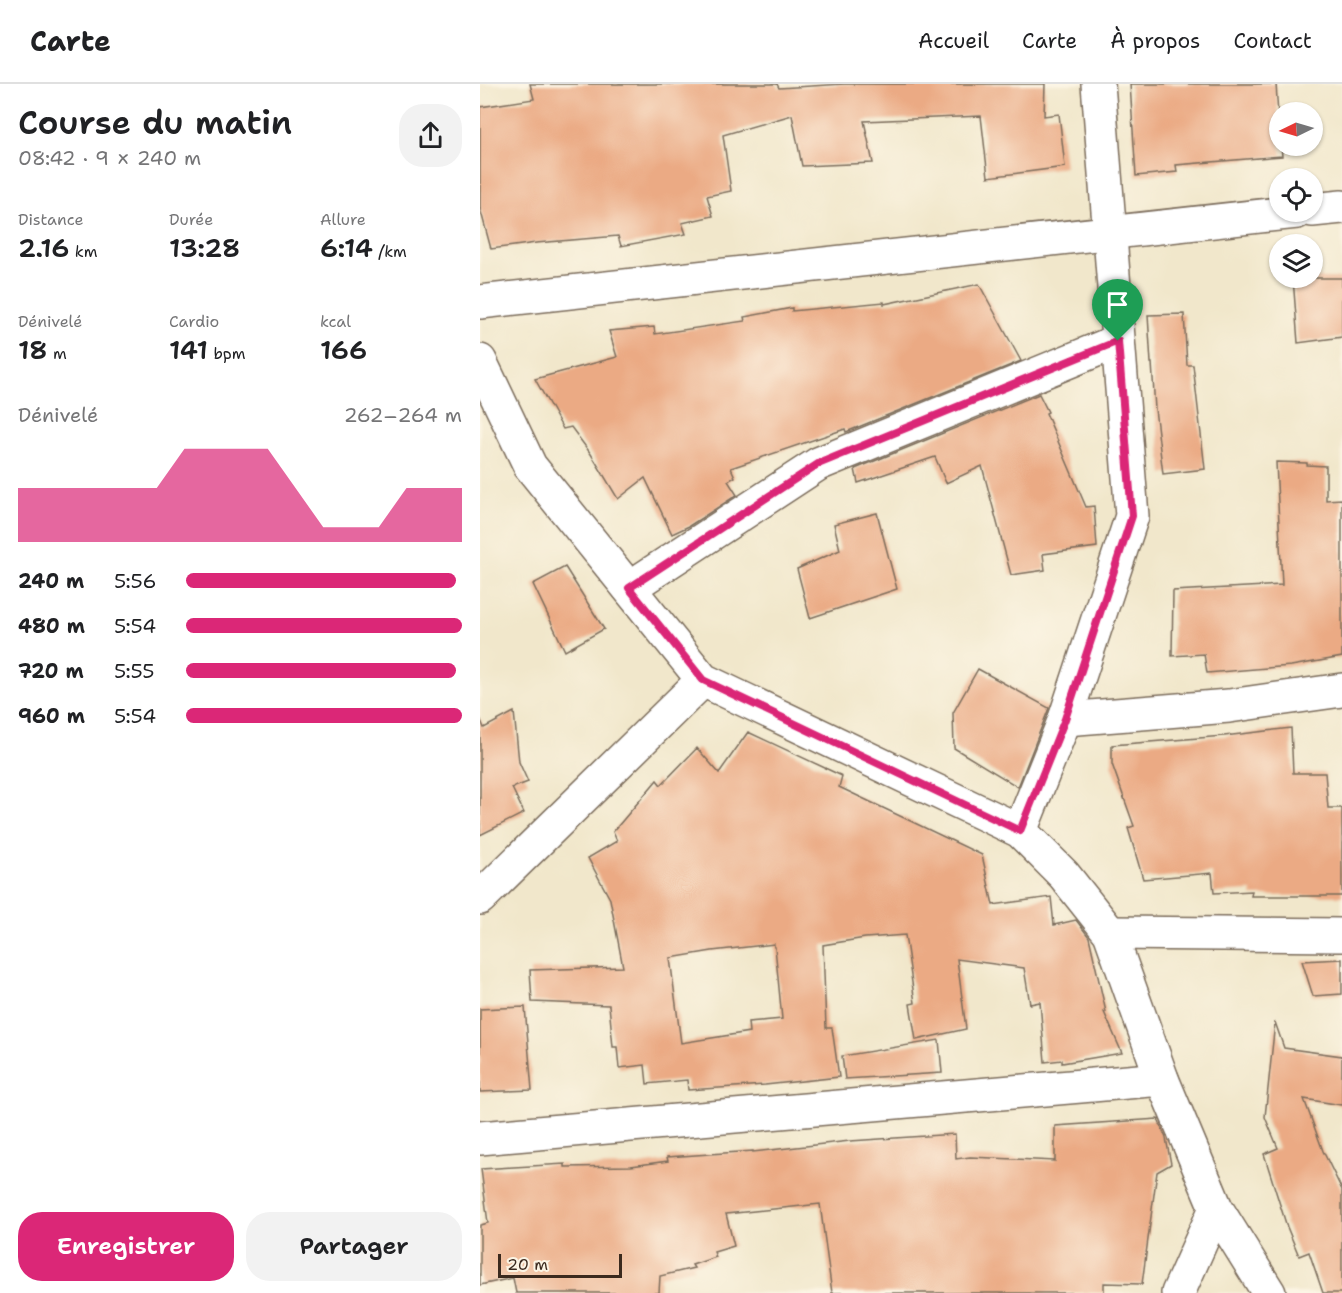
<!DOCTYPE html>
<html lang="fr">
<meta charset="utf-8">
<style>
:root{--surface:#fff;--page:#f2f2f2;--text:#202124;--muted:#757577;--line:#e0e0e0;--accent:#db2777}
body{margin:0;font-family:"Shantell Sans",sans-serif;background:var(--page);color:var(--text);height:100vh;display:flex;flex-direction:column;font-size:22px;white-space:nowrap}
*{box-sizing:border-box;margin:0}
p{font-size:20px;color:var(--muted)}
.icon{flex:none;width:33px;height:33px;fill:none;stroke:currentColor;stroke-width:2;stroke-linecap:round;stroke-linejoin:round}
.map{position:relative;flex:1;overflow:hidden}
.drawer{display:flex;flex-direction:column;background:var(--surface);width:480px}
.drawer>*{flex:none}
.needle{width:39px;rotate:265deg}
.fabs{position:absolute;left:789px;top:18px;display:grid;gap:12px}
.fabs a{display:grid;place-items:center;width:54px;height:54px;border-radius:50%;background:var(--surface);box-shadow:0 2px 4px #0004;font-size:30px}
.scale{position:absolute;left:18px;bottom:15px;width:124px;box-sizing:border-box;padding-left:6px;border:3px solid #3b2a1e;border-top:0;font-size:16px;line-height:21px;white-space:nowrap;color:#3b2a1e;-webkit-text-stroke:4px #fcf5e5;paint-order:stroke}
.pin{position:absolute;display:grid;place-items:center;width:51px;height:51px;color:#fff;margin:-62px -26px;border-radius:50% 50% 50% 0;rotate:-45deg;box-shadow:0 0 6px #0007}
.pin .icon{rotate:45deg}
.round{display:grid;place-items:center;flex:none;width:63px;height:63px;border-radius:24px;background:var(--page)}
.head{display:flex;align-items:center;justify-content:space-between;height:102px;padding:0 18px}
h1{font-size:33px;font-weight:600;line-height:45px}
.figures{display:grid;grid-template-columns:repeat(3,1fr);gap:9px;height:102px;padding:6px 18px}
.figures div{display:grid;align-content:center}
.figures b{font-size:26px;font-weight:600}
.figures small{font-size:16px;font-weight:400}
.figures p{font-size:16px}
.chart{height:168px;padding:12px 18px}
.chart p{display:flex;justify-content:space-between}
.chart svg{width:100%;height:108px;margin-top:6px;fill:var(--accent);opacity:.7}
.button{display:flex;gap:12px;margin-top:auto;padding:12px 18px}
.button a{flex:1;height:69px;border-radius:24px;background:var(--accent);color:#fff;font-size:24px;font-weight:600;line-height:69px;text-align:center}
.button a+a{background:var(--page);color:var(--text)}
ul{padding:0 18px;list-style:none;font-size:20px}
li{display:grid;grid-template-columns:96px 72px 1fr;align-items:center;height:45px}
li i{height:15px;border-radius:8px;background:var(--accent)}
header{display:flex;align-items:center;gap:36px;box-sizing:border-box;height:84px;padding:0 30px;background:var(--surface);border-bottom:2px solid var(--line)}
header strong{font-size:28px}
nav{display:flex;gap:33px;margin-inline-start:auto;font-size:21px}
main{display:flex;flex:1;min-height:0}
.map>svg:first-child{display:block}
.building{fill:#ebaa84;fill-rule:evenodd}
.lines{fill:none;stroke-linecap:round;stroke-linejoin:round}
.minor-casing{stroke:#7b6c5b;stroke-width:36}
.minor{stroke:#fff;stroke-width:33}
.route-casing{stroke:#fff;stroke-width:12}
.route{stroke:#db2777;stroke-width:8}
</style>
<header>
<strong>Carte</strong>
<nav><a>Accueil</a><a>Carte</a><a>À propos</a><a>Contact</a></nav>
</header>
<main>
<section class="drawer">
<div class="head"><div><h1>Course du matin</h1><p>08:42 · 9 × 240 m</p></div><a class="round"><svg class="icon" aria-label="share" viewBox="0 0 24 24"><path d="M12 15V3M7 8l5-5 5 5M5 13v7h14v-7"/></svg></a></div>
<div class="figures">
<div><p>Distance</p><b>2.16<small> km</small></b></div>
<div><p>Durée</p><b>13:28</b></div>
<div><p>Allure</p><b>6:14<small> /km</small></b></div>
</div>
<div class="figures">
<div><p>Dénivelé</p><b>18<small> m</small></b></div>
<div><p>Cardio</p><b>141<small> bpm</small></b></div>
<div><p>kcal</p><b>166</b></div>
</div>
<div class="chart"><p><span>Dénivelé</span>262–264 m</p>
<svg viewBox="0 0 160 44" preserveAspectRatio="none"><path d="M0 44V22L10 22L20 22L30 22L40 22L50 22L60 6L70 6L80 6L90 6L100 22L110 38L120 38L130 38L140 22L150 22L160 22V44z"/></svg>
</div>
<ul>
<li><b>240 m</b>5:56<i style="width:98%"></i></li>
<li><b>480 m</b>5:54<i style="width:100%"></i></li>
<li><b>720 m</b>5:55<i style="width:98%"></i></li>
<li><b>960 m</b>5:54<i style="width:100%"></i></li>
</ul>
<div class="button"><a>Enregistrer</a><a>Partager</a></div>
</section>
<div class="map">
<svg width="862" height="1209" viewBox="0 0 862 1209">
<rect width="100%" height="100%" fill="#fcf5e5"/>
<filter id="ink" filterUnits="userSpaceOnUse"><feTurbulence type="fractalNoise" baseFrequency=".0167" numOctaves="2"/><feDisplacementMap in="SourceGraphic" scale="12" xChannelSelector="R" yChannelSelector="G"/><feConvolveMatrix kernelMatrix="1 2 1 2 8 2 1 2 1" color-interpolation-filters="sRGB"/></filter>
<filter id="wash" filterUnits="userSpaceOnUse"><feTurbulence type="fractalNoise" baseFrequency=".008" numOctaves="4" result="noise"/><feDisplacementMap in="SourceGraphic" scale="24" xChannelSelector="R" yChannelSelector="G"/><feGaussianBlur stdDeviation="1.35" result="paint"/><feColorMatrix in="noise" values="0 0 0 0 0 0 0 0 0 0 0 0 0 0 0 0 0 1.4 0 .05"/><feComposite in="paint" operator="in"/></filter>
<g filter="url(#wash)">
<rect width="100%" height="100%" fill="#f1e7cb"/>
<g id="blocks">
<g class="building">
<polygon points="50,0 297,0 299,4 364,0 565,0 564,32 579,30 585,83 508,93 501,32 384,37 393,79 322,82 312,31 243,51 251,107 227,112 233,132 202,139 206,150 141,162 138,152 56,159 11,165 0,124 0,23 54,15"/>
<polygon points="650,0 796,0 800,62 801,62 802,72 696,81 697,88 656,92"/>
<polygon points="813,194 862,194 862,253 818,259"/>
<polygon points="499,200 541,277 366,348 365,345 251,384 255,393 248,397 257,411 209,442 192,450 165,394 138,415 111,370 91,343 83,345 55,295 137,273 129,247 174,243 175,250 265,237 264,233 312,224 312,227 404,218 404,220"/>
<polygon points="704,230 707,281 713,281 725,385 683,390 675,325 672,279 671,279 668,231"/>
<polygon points="559,310 568,328 566,329 606,423 614,422 617,463 563,470 565,486 531,491 502,382 466,399 455,373 378,399 375,385"/>
<polygon points="796,378 827,379 827,381 846,382 846,416 862,415 862,573 811,582 727,589 724,570 692,572 693,507 802,501"/>
<polygon points="397,429 417,505 330,534 317,485 360,466 354,440"/>
<polygon points="85,483 124,545 85,567 53,500"/>
<polygon points="498,585 569,624 538,703 474,664 473,629"/>
<polygon points="34,628 39,678 48,698 32,704 44,729 0,751 0,634 4,644"/>
<polygon points="811,644 813,689 845,689 848,724 862,724 862,812 771,812 772,807 734,809 732,789 663,795 648,744 654,742 632,680 632,661 744,652"/>
<path d="M268 648 362 692 359 703 502 771 513 821 571 813 574 841 596 836 609 853 626 928H624L642 969 582 979V976L565 978 560 918 550 920 544 884 477 875 486 945 436 956 430 920 435 919 425 851 385 854 343 861 346 944H352L359 993 285 1001 208 1006 207 996 167 1000 165 981 139 984 137 963H133L129 921 52 918 50 886 143 883 130 815 108 774 137 757 133 748 177 696 181 701 217 664 239 689ZM294 860V863H295L302 935 268 938 269 948 201 959 190 874 232 867Z"/>
<polygon points="862,875 862,910 833,912 822,877"/>
<polygon points="45,923 52,1006 0,1008 0,925"/>
<polygon points="795,938 804,964 862,972 862,1021 824,1015 843,1067 862,1106 862,1209 843,1209 829,1168 819,1172 807,1143 784,1070 798,1064 785,1033"/>
<polygon points="459,956 462,989 365,995 362,972"/>
<polygon points="678,1035 686,1054 691,1080 677,1088 662,1200 624,1199 624,1209 352,1209 340,1120 246,1130 254,1162 234,1168 236,1173 212,1181 214,1184 180,1192 179,1209 36,1209 33,1194 0,1201 0,1141 8,1139 1,1085 85,1080 85,1083 151,1082 188,1077 187,1073 273,1067 273,1068 370,1057 475,1050 476,1075 490,1073 575,1077 575,1042"/>
</g>
</g>
</g>
<g filter="url(#ink)">
<use href="#blocks" fill-opacity="0" stroke="#7b6c5b" stroke-width="1.5"/>
<g class="lines">
<defs>
<g id="minor">
<polyline points="832,126 862,123"/>
<polyline points="0,218 817,128"/>
<polyline points="0,277 50,382 223,596 540,747 584,791 630,849 682,995 736,1124 789,1209"/>
<polyline points="149,504 338,380 638,257"/>
<polyline points="585,635 749,622 862,606"/>
<polyline points="540,747 585,635 652,432 618,0"/>
<polyline points="0,814 223,596"/>
<polyline points="630,849 862,851"/>
<polyline points="0,1054 682,995"/>
<polyline points="698,1209 736,1124"/>
</g>
</defs>
<use href="#minor" class="minor-casing"/>
<use href="#minor" class="minor"/>
</g>
</g>
<g class="lines" filter="url(#ink)">
<defs>
<polygon id="route" points="638,257 652,432 585,635 540,747 223,596 149,504 338,380"/>
</defs>
<use href="#route" class="route-casing"/>
<use href="#route" class="route"/>
</g>
</svg>
<div class="fabs">
<a><svg class="needle" viewBox="-14 -14 28 28"><path d="M0-13l5 13h-10z" fill="#e53935"/><path d="M0 13l5-13h-10z" fill="#757577"/></svg></a>
<a><svg class="icon" aria-label="locate" viewBox="0 0 24 24"><circle cx="12" cy="12" r="6"/><path d="M12 2v4M12 18v4M2 12h4M18 12h4"/></svg></a>
<a><svg class="icon" aria-label="layers" viewBox="0 0 24 24"><path d="M12 4l9 5-9 5-9-5zM3 14l9 5 9-5"/></svg></a>
</div>
<div class="scale">20 m</div>
<div class="pin" style="left:638px;top:257px;background:#1e9e55"><svg class="icon" aria-label="arrive" viewBox="0 0 24 24"><path d="M6 21V4h12l-3 4 3 4H6"/></svg></div>
</div>
</main>
